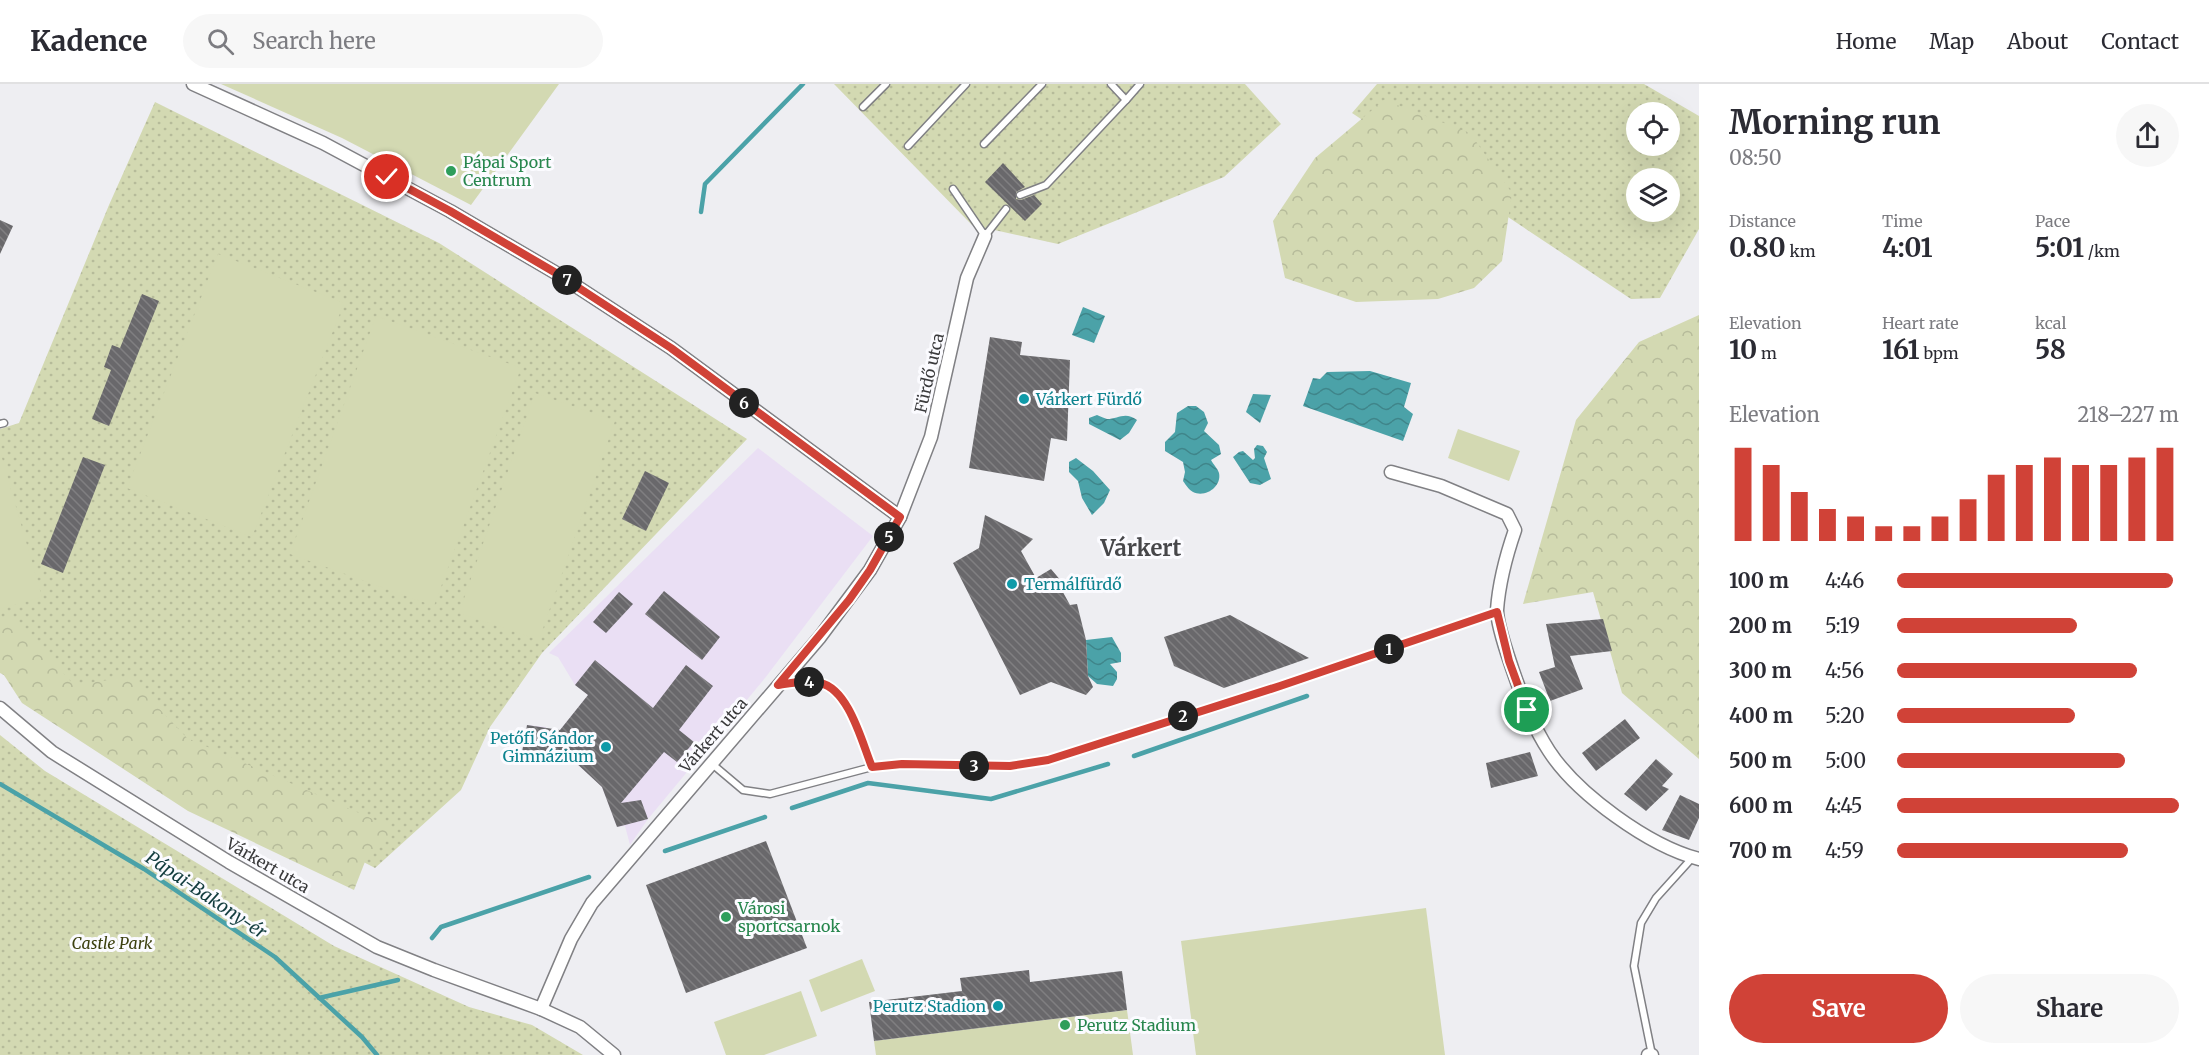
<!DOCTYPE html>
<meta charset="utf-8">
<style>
:root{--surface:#fff;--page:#f7f7f7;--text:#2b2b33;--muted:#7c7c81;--line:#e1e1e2;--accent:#d04237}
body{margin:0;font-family:Merriweather,serif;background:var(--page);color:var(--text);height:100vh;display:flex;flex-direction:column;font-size:22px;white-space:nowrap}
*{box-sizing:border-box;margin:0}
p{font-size:20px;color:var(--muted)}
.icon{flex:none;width:33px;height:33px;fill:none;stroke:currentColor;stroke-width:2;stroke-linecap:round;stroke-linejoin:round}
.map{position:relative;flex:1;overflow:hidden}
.panel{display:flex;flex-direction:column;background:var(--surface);width:510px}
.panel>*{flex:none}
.fabs{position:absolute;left:1626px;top:18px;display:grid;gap:12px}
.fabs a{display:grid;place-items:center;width:54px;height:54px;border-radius:50%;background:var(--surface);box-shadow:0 6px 24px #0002;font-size:30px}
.pin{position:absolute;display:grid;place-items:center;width:51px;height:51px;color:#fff;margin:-26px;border:3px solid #fff;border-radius:50%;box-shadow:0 2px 6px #0007}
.km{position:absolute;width:30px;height:30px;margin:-15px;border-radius:50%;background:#222;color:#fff;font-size:16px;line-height:30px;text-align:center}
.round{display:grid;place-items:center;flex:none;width:63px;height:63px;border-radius:32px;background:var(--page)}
.headline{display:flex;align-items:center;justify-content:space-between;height:102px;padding:0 30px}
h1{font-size:33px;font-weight:700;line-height:45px}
.figures{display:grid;grid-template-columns:repeat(3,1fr);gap:9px;height:102px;padding:6px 30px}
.figures div{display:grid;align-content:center}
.figures b{font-size:26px;font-weight:700}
.figures small{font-size:16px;font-weight:400}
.figures p{font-size:16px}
.chart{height:168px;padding:12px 30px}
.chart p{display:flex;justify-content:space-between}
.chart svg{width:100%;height:108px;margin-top:6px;stroke:var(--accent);stroke-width:6}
.cta{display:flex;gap:12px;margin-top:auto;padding:12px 30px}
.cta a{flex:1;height:69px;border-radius:36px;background:var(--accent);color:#fff;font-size:24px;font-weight:700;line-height:69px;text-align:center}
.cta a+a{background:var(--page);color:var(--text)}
ul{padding:0 30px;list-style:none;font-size:20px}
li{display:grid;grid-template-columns:96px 72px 1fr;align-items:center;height:45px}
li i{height:15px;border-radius:8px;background:var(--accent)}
header{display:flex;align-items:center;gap:36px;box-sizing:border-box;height:84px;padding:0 30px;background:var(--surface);border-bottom:2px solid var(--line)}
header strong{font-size:28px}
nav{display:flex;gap:33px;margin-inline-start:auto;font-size:21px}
.search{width:420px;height:54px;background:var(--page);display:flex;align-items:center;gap:15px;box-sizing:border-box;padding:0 21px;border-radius:33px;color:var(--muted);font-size:22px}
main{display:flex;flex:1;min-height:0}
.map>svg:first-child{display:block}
.education{fill:#eadff4}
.grass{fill:url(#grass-dots);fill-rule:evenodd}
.forest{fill:url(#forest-crowns)}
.garden{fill:#d3d9b2}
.water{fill:url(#water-waves)}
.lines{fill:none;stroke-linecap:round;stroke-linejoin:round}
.stream{stroke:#4ba2a8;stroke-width:4.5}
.building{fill:url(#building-back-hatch)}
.service-casing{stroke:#808084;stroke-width:9}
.minor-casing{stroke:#808084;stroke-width:15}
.service{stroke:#fff;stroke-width:6}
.minor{stroke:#fff;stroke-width:12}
.route-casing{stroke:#fff;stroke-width:12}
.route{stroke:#d04237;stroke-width:8}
.leisure-dot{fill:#2e9e5b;stroke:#fbfbff;stroke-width:2}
.culture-dot{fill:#0f9aa8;stroke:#fbfbff;stroke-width:2}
.labels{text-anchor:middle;stroke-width:6;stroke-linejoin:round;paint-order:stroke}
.leisure-label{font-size:16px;fill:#27864d;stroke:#fbfbff;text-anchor:start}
.street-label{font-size:16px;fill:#39393b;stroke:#fbfbff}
.culture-label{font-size:16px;fill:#0d838f;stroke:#fbfbff;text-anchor:start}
.park-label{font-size:16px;font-style:italic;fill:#3d4110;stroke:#fbfbff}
.water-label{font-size:18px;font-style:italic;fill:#133d3f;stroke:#fbfbff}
.district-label{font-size:22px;font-weight:bold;fill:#47474a;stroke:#fbfbff}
</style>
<header>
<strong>Kadence</strong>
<div class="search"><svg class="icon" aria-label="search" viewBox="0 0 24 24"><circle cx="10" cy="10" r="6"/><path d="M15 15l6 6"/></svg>Search here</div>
<nav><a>Home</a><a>Map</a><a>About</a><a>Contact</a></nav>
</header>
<main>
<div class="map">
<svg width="1699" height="971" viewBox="0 0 1699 971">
<defs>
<pattern id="grass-dots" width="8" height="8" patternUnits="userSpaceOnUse" patternTransform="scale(1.5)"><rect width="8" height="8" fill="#d3d9b2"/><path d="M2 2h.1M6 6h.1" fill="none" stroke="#b6bb9a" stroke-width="1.8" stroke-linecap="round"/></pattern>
<pattern id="forest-crowns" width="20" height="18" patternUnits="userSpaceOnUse" patternTransform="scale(1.5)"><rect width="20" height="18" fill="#d3d9b2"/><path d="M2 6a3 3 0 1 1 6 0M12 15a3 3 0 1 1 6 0" fill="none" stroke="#b6bb9a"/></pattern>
<pattern id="water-waves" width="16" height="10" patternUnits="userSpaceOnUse" patternTransform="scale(1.5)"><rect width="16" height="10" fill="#4ba2a8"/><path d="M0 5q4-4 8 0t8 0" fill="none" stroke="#3f858a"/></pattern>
<pattern id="building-back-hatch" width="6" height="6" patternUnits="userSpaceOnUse" patternTransform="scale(1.5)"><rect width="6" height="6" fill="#69686b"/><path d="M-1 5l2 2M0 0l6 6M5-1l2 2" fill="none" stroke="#807f81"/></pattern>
</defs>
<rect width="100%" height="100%" fill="#eeeef2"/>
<polygon class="education" points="758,364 873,452 765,594 648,735 630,761 625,742 617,743 602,703 574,677 522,668 527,641 546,643 545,649 556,651 588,611 575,601 558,573 549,569"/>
<g class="grass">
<polygon points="834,0 1245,0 1281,40 1224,93 1058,160 972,141"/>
<path d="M1377 0H1644L1699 32V145L1660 214 1631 215 1352 29ZM1636 28H1670V62H1636ZM1636 94H1670V128H1636Z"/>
<polygon points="155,18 439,159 747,355 542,569 490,643 461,706 375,784 0,589 0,345 19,339 109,121"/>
<polygon points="0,651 45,687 334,862 469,923 532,941 583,971 0,971"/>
</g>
<g class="forest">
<polygon points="1384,16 1470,49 1512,109 1502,177 1474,204 1438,215 1356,218 1285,194 1273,137 1315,74"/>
<polygon points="1699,231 1699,675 1622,609 1593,508 1523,520 1576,336 1639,258"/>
<polygon points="12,532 74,601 129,593 187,654 389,742 392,751 368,770 354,806 188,727 22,619 0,585 0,536"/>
</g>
<g class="garden">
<polygon points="221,0 559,0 471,121 342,54"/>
<polygon points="218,170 344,219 252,453 127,404"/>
<polygon points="376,232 521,284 434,522 290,470"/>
<polygon points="535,309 615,337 539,556 459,529"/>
<polygon points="1458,345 1520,367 1509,397 1448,374"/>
<polygon points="0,367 42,513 0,525"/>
<polygon points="1426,824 1445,971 1196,971 1181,857"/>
<polygon points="862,875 875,907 821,928 809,896"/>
<polygon points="801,907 817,952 764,971 726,971 714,938"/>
<polygon points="1127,926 1133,971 876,971 874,957"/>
</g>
<g class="water">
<polygon points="1083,223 1105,232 1094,259 1072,251"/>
<polygon points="1370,287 1411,299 1404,323 1413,330 1403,357 1303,322 1313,294 1320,295 1327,288"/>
<polygon points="1253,310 1271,311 1260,339 1246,328"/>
<path d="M1188 322H1196L1204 328 1208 339 1204 347 1219 361 1221 370 1211 376C1213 380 1218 385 1219 389 1222 403 1205 414 1193 408 1189 406 1186 401 1183 397L1185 388 1183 378 1165 367V358L1175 348 1177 329Z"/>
<path d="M1097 331C1100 332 1103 334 1107 335 1118 335 1125 327 1137 336L1129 349 1120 356 1089 340V334Z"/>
<polygon points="1257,361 1263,362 1267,368 1264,374 1271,395 1260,401 1250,399 1233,373 1239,368 1243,367 1253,376 1255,374 1254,365"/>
<polygon points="1076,374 1093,387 1110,406 1104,419 1092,431 1082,414 1078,397 1069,388 1069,378"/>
<polygon points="1112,553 1121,569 1121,578 1110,580 1117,588 1117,595 1113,602 1097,600 1088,592 1086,556"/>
</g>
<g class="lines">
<g class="stream">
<polyline points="701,128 705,100 803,0"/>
<polyline points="1134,672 1307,612"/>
<polyline points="0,700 144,785 275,873 362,953 377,971"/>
<polyline points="792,724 868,699 991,715 1108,680"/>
<polyline points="665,767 765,733"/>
<polyline points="432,854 441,843 589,793"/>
<polyline points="319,914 398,896"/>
</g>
</g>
<g class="building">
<polygon points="1003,79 1025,103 1016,108 1016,115 1021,116 1034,111 1042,120 1025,137 985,98"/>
<polygon points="0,136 13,142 0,170"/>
<polygon points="142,210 159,217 109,342 92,335 111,286 104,283 112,261 120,264"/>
<polygon points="990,253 1022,258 1020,271 1070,276 1067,357 1051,354 1044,397 969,384"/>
<polygon points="83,373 105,381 63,489 41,480"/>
<polygon points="645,387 669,399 646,447 622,435"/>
<polygon points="985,431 1033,455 1021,467 1036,494 1051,485 1062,498 1059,501 1070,521 1077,520 1086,556 1088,592 1093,603 1086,611 1051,598 1020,611 953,479 979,464"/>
<polygon points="664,507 720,553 702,576 645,530"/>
<polygon points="619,508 633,520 606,549 593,538"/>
<polygon points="1230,531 1309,574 1224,604 1174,582 1164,553"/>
<polygon points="1603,535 1612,567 1570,572 1583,605 1550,617 1539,588 1555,583 1546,540"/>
<polygon points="595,576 653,624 686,581 713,602 679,646 694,658 677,678 664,668 621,719 641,716 648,735 625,741 617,743 602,703 574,677 522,668 527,641 560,646 588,611 575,601"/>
<polygon points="1625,635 1640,654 1596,687 1582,669"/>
<polygon points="1530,668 1538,692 1491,704 1486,679"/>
<polygon points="1656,675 1673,690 1662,702 1669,705 1646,727 1624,710"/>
<polygon points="1680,711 1699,720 1699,734 1689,756 1662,746"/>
<polygon points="766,757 807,864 686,909 646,801"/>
<polygon points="1029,886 1030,898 1122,887 1127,926 874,957 869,918 962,907 960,894"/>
</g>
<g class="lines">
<defs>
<g id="service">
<polyline points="1126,16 1140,0"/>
<polyline points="863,23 886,0"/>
<polyline points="984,60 1042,0"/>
<polyline points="908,62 966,0"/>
<polyline points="953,105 985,152 1006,125"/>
<polyline points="1020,111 1046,101 1126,16 1111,0"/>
<polyline points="0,340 4,339"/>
<path d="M782 600C794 599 807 596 819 599 848 604 862 659 872 683"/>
<polyline points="711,679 743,706 770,710 872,683 902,680 1010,682 1048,676 1280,602 1496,529"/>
<polyline points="1652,971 1634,882 1641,839 1656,814 1693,773"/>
</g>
<g id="minor">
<polyline points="193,0 323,59 450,127 556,189 671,264 900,433"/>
<path d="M1391 388 1441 402 1507 430 1515 446C1506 472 1499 499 1497 526 1497 541 1507 569 1512 584 1522 613 1532 641 1549 667 1577 710 1649 762 1699 775"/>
<polyline points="0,624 52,668 229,778 377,863 434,886 541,925 580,943 614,971"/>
<polyline points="541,925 571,855 592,819 820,553 870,486 900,433 931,353 967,194 985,152"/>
<polyline points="1648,971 1652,971"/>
</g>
</defs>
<use href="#service" class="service-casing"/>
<use href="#minor" class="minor-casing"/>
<use href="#service" class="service"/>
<use href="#minor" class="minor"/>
</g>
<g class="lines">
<defs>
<path id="route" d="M387 93 450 127 556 189 671 264 900 433 870 486 849 516 778 601C791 599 806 596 820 599 849 605 862 659 872 683L902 680 1010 682 1048 676 1280 602 1497 528 1509 577 1527 626"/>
</defs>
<use href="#route" class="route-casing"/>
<use href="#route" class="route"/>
</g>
<g class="leisure-dot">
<circle cx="451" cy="87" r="6"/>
<circle cx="726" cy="833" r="6"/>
<circle cx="1065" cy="941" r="6"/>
</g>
<g class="culture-dot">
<circle cx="1024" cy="315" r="6"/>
<circle cx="1012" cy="500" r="6"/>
<circle cx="606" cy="663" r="6"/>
<circle cx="998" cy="922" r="6"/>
</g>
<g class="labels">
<g class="leisure-label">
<text x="463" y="84">Pápai Sport<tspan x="463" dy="18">Centrum</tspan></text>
<text x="738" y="830">Városi<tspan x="738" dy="18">sportcsarnok</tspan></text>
<text x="1077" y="947">Perutz Stadium</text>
</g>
<g class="street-label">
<text transform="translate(929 289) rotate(-77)" y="6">Fürdő utca</text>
<text transform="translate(713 651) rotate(-49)" y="6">Várkert utca</text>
<text transform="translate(268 781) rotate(30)" y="6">Várkert utca</text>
</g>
<g class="culture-label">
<text x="1036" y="321">Várkert Fürdő</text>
<text x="1024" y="506">Termálfürdő</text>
<text x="594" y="660" text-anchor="end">Petőfi Sándor<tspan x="594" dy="18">Gimnázium</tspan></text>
<text x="986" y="928" text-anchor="end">Perutz Stadion</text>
</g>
<g class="park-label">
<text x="112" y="865">Castle Park</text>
</g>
<g class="water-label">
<text transform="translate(206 811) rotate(34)" y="6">Pápai-Bakony-ér</text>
</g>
<g class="district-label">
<text x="1141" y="472">Várkert</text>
</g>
</g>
</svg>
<div class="fabs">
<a><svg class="icon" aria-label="locate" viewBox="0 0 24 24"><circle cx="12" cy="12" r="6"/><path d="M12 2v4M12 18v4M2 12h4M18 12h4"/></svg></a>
<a><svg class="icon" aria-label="layers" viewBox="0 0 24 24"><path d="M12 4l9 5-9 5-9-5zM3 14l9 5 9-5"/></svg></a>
</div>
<div class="pin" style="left:1527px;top:626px;background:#1e9e55"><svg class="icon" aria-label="arrive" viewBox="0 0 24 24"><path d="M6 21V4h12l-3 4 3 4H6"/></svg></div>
<div class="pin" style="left:387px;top:93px;background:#d93025"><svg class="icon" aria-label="check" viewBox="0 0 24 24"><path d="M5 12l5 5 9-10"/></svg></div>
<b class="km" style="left:1389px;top:565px">1</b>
<b class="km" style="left:1183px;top:632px">2</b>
<b class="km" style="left:974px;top:682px">3</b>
<b class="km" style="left:809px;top:598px">4</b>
<b class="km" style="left:889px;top:453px">5</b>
<b class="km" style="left:744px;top:319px">6</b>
<b class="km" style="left:567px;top:196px">7</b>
</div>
<section class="panel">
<div class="headline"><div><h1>Morning run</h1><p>08:50</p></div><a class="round"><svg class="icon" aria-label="share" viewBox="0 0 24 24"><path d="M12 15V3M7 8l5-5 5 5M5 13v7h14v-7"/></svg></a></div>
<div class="figures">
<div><p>Distance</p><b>0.80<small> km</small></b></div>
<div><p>Time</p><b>4:01</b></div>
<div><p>Pace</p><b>5:01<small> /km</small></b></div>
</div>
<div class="figures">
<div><p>Elevation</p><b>10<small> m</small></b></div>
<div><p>Heart rate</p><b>161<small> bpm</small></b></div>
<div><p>kcal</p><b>58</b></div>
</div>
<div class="chart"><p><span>Elevation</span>218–227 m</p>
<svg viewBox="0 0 160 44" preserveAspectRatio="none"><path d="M5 44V6M15 44V13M25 44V24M35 44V31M45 44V34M55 44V38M65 44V38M75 44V34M85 44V27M95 44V17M105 44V13M115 44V10M125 44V13M135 44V13M145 44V10M155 44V6"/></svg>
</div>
<ul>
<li><b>100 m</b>4:46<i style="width:98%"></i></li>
<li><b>200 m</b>5:19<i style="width:64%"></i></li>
<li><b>300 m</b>4:56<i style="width:85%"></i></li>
<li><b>400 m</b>5:20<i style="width:63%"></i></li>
<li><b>500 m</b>5:00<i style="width:81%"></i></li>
<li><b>600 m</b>4:45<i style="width:100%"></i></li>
<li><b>700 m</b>4:59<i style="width:82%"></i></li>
</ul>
<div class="cta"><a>Save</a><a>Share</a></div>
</section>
</main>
